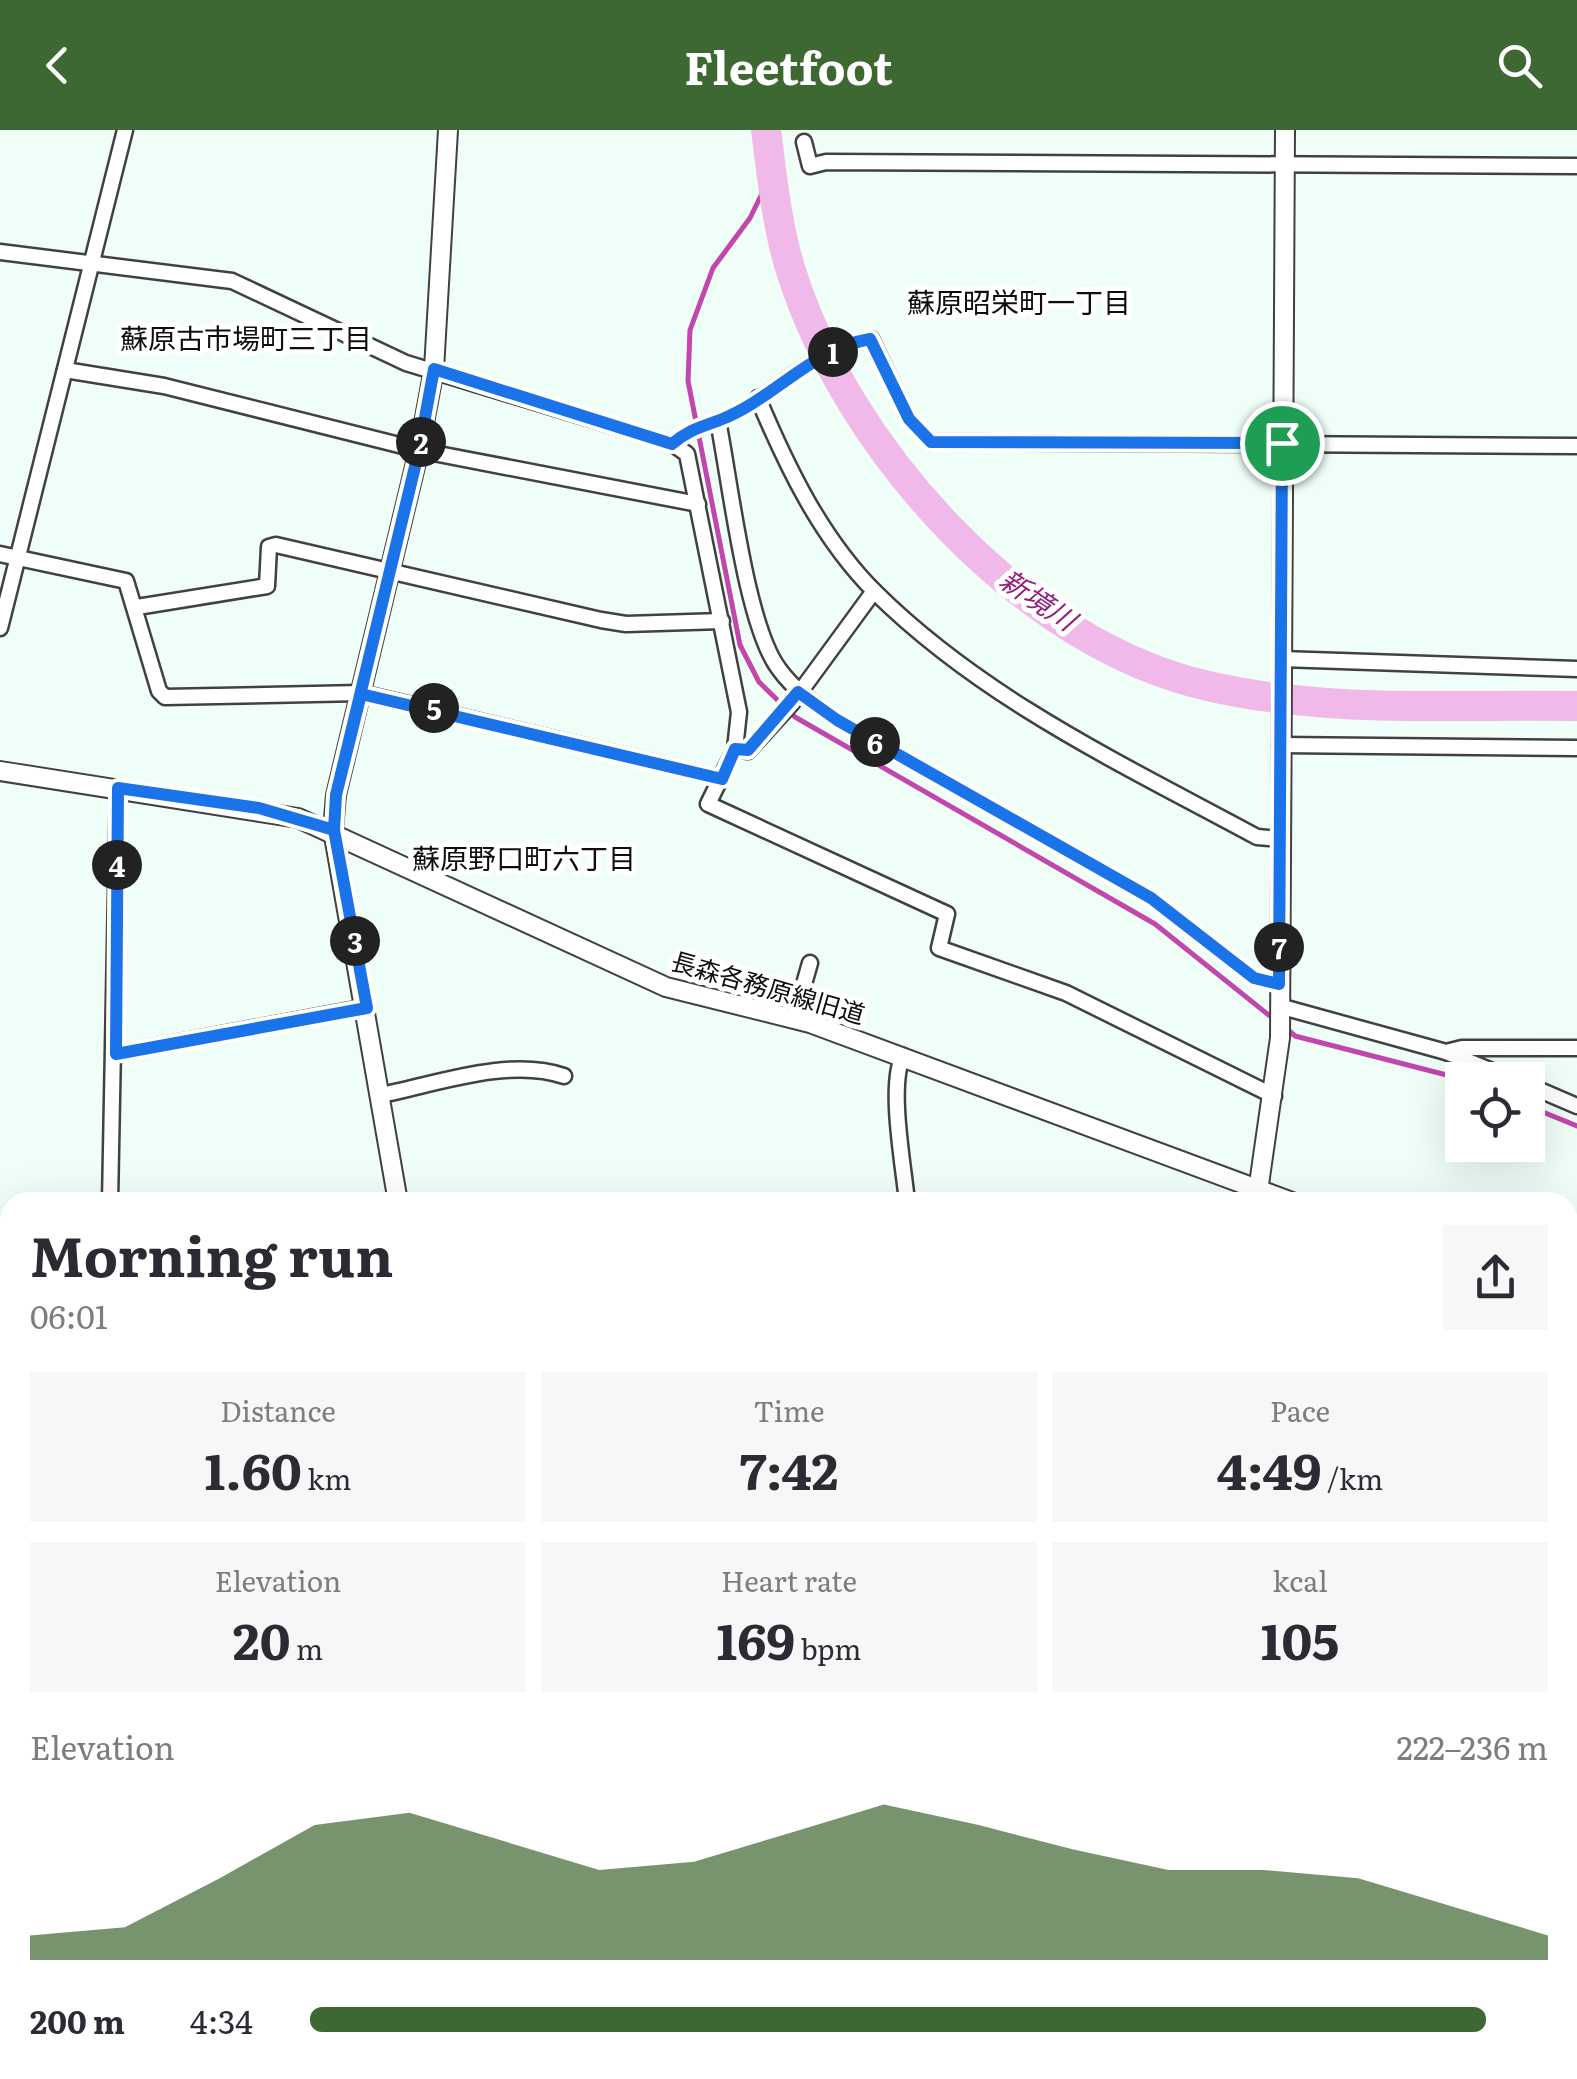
<!DOCTYPE html>
<meta charset="utf-8">
<style>
:root{--surface:#fff;--page:#f7f7f7;--text:#2b2b33;--muted:#7c7c81;--accent:#3e6832}
body{margin:0;font-family:Literata,"Noto Sans JP",serif;background:var(--page);color:var(--text);height:100vh;display:flex;flex-direction:column;font-size:38px;white-space:nowrap}
*{box-sizing:border-box;margin:0}
p{font-size:32px;color:var(--muted)}
.icon{flex:none;width:55px;height:55px;fill:none;stroke:currentColor;stroke-width:2;stroke-linecap:round;stroke-linejoin:round}
.map{position:relative;flex:1;overflow:hidden}
.panel{position:absolute;left:0px;top:1062px;width:1578px;height:888px;display:flex;flex-direction:column;background:var(--surface);border-radius:30px 30px 0 0;box-shadow:0 10px 40px #0002}
.panel>*{flex:none}
.tools{position:absolute;left:1445px;top:932px;display:grid;gap:20px}
.tools a{display:grid;place-items:center;width:100px;height:100px;border-radius:0px;background:var(--surface);box-shadow:0 10px 40px #0002;font-size:50px}
.pin{position:absolute;display:grid;place-items:center;width:85px;height:85px;color:#fff;margin:-42px;border:5px solid #fff;border-radius:50%;box-shadow:0 2px 10px #0007}
.km{position:absolute;width:50px;height:50px;margin:-25px;border-radius:50%;background:#222;color:#fff;font-size:28px;line-height:50px;text-align:center}
.round{display:grid;place-items:center;flex:none;width:105px;height:105px;border-radius:0px;background:var(--page)}
.head{display:flex;align-items:center;justify-content:space-between;height:170px;padding:0 30px}
h1{font-size:55px;font-weight:700;line-height:75px}
.figures{display:grid;grid-template-columns:repeat(3,1fr);gap:15px;height:170px;padding:10px 30px}
.figures div{display:grid;align-content:center;border-radius:0px;background:var(--page);text-align:center}
.figures b{font-size:50px;font-weight:700}
.figures small{font-size:28px;font-weight:400}
.figures p{font-size:28px}
.chart{height:280px;padding:20px 30px}
.chart p{display:flex;justify-content:space-between}
.chart svg{width:100%;height:180px;margin-top:10px;fill:var(--accent);opacity:.7}
ul{padding:0 30px;list-style:none;font-size:32px}
li{display:grid;grid-template-columns:160px 120px 1fr;align-items:center;height:75px}
li i{height:25px;border-radius:12px;background:var(--accent)}
header{display:flex;justify-content:space-between;align-items:center;height:130px;padding:0 30px;background:var(--accent);color:#fff;font-size:45px;font-weight:700}
.map>svg:first-child{display:block}
.lines{fill:none;stroke-linecap:round;stroke-linejoin:round}
.stream{stroke:#c246ad;stroke-width:5}
.river{stroke:#f1b9e9;stroke-width:30}
.minor-casing{stroke:#414141;stroke-width:19}
.tertiary-casing{stroke:#414141;stroke-width:22}
.minor{stroke:#fff;stroke-width:14}
.tertiary{stroke:#fff;stroke-width:18}
.route-casing{stroke:#fff;stroke-width:20}
.route{stroke:#1a73e8;stroke-width:12}
.labels{text-anchor:middle;stroke-width:10;stroke-linejoin:round;paint-order:stroke}
.street-label{font-size:25px;fill:#0e0e0e;stroke:#fff}
.neighbourhood-label{font-size:28px;fill:#0e0e0e;stroke:#fff}
.water-label{font-size:28px;font-style:italic;fill:#95217e;stroke:#fff}
</style>
<header><svg class="icon" aria-label="back" viewBox="0 0 24 24"><path d="M15 5l-7 7 7 7"/></svg>Fleetfoot<svg class="icon" aria-label="search" viewBox="0 0 24 24"><circle cx="10" cy="10" r="6"/><path d="M15 15l6 6"/></svg></header>
<div class="map">
<svg width="1577" height="1949" viewBox="0 0 1577 1949">
<rect width="100%" height="100%" fill="#f0fef8"/>
<g class="lines">
<g class="stream">
<polyline points="771,45 750,88 713,138 690,200 688,251 740,515 759,552 795,587 1155,794 1275,890"/>
<polyline points="1287,899 1295,906 1466,950"/>
<polyline points="1528,976 1577,996"/>
</g>
<path class="river" d="M766 0C772 46 777 97 791 141 847 319 1022 514 1208 556 1329 584 1454 574 1577 576"/>
<defs>
<g id="minor">
<polyline points="804,12 810,36 826,32 1577,36"/>
<polyline points="0,122 232,151 406,233 673,314 687,324 739,582 735,619 708,674 947,784 939,818 1066,863 1274,966"/>
<polyline points="65,240 164,256 423,321 698,374"/>
<path d="M758 268C787 337 821 408 875 462 984 570 1124 635 1257 707L1280 709"/>
<path d="M718 291C730 350 746 496 779 539 794 560 816 575 837 590L1151 768 1254 848 1279 854"/>
<path d="M673 314C688 300 702 297 720 290 774 268 811 219 871 209L909 289 931 312 1577 316"/>
<polyline points="0,424 126,451 159,561 165,567 361,563 722,649"/>
<polyline points="137,477 267,456 269,417 276,415 601,490 626,494 722,491"/>
<polyline points="0,498 125,0"/>
<polyline points="1281,529 1577,539"/>
<polyline points="1280,615 1577,618"/>
<polyline points="735,619 748,621 792,573 874,461"/>
<polyline points="1279,876 1446,922"/>
<polyline points="794,889 810,833"/>
<polyline points="116,924 367,877"/>
<path d="M903 926C888 956 904 1038 907 1072"/>
<polyline points="1514,950 1446,922 1462,918 1577,918"/>
<polyline points="1528,955 1577,976"/>
<path d="M381 965C436 954 510 927 564 946"/>
<polyline points="110,1072 118,658"/>
<polyline points="1568,1291 1577,1294"/>
<polyline points="0,1388 10,1390"/>
<polyline points="1568,1533 1577,1534"/>
<polyline points="0,1622 10,1623"/>
<polyline points="1568,1644 1577,1622"/>
<polyline points="0,1811 10,1814"/>
<polyline points="1568,1813 1577,1814"/>
<polyline points="0,1859 10,1841"/>
<polyline points="626,1940 627,1949"/>
<polyline points="791,1940 794,1949"/>
<polyline points="927,1949 927,1940"/>
<polyline points="1100,1949 1101,1940"/>
<polyline points="1430,1949 1431,1942"/>
<polyline points="1507,1949 1508,1940"/>
</g>
<g id="tertiary">
<polyline points="0,641 298,688 666,857 810,893 1292,1072"/>
<polyline points="1257,1068 1280,908 1285,0"/>
<polyline points="398,1072 333,700 336,665 419,320 434,239 448,0"/>
<polyline points="1568,1174 1577,1177"/>
<polyline points="504,1940 505,1949"/>
</g>
</defs>
<use href="#minor" class="minor-casing"/>
<use href="#tertiary" class="tertiary-casing"/>
<use href="#minor" class="minor"/>
<use href="#tertiary" class="tertiary"/>
</g>
<g class="lines">
<defs>
<path id="route" d="M1282 313 931 312 909 289 870 209C811 219 774 269 720 290 701 297 688 300 672 314L434 239 419 320 336 665 334 700 367 878 116 924 118 658 259 678 334 700 336 665 361 564 722 649 735 619 748 620 798 562 837 590 1151 768 1254 848 1279 854 1282 313"/>
</defs>
<use href="#route" class="route-casing"/>
<use href="#route" class="route"/>
</g>
<g class="labels">
<g class="street-label">
<text transform="translate(768 858) rotate(16)" y="9">長森各務原線旧道</text>
</g>
<g class="neighbourhood-label">
<text x="1019" y="183">蘇原昭栄町一丁目</text>
<text x="246" y="219">蘇原古市場町三丁目</text>
<text x="524" y="739">蘇原野口町六丁目</text>
</g>
<g class="water-label">
<text transform="translate(1038 470) rotate(34)" y="10">新境川</text>
</g>
</g>
</svg>
<div class="tools">
<a><svg class="icon" aria-label="locate" viewBox="0 0 24 24"><circle cx="12" cy="12" r="6"/><path d="M12 2v4M12 18v4M2 12h4M18 12h4"/></svg></a>
</div>
<div class="pin" style="left:1282px;top:313px;background:#1e9e55"><svg class="icon" aria-label="arrive" viewBox="0 0 24 24"><path d="M6 21V4h12l-3 4 3 4H6"/></svg></div>
<b class="km" style="left:833px;top:222px">1</b>
<b class="km" style="left:421px;top:312px">2</b>
<b class="km" style="left:355px;top:811px">3</b>
<b class="km" style="left:117px;top:735px">4</b>
<b class="km" style="left:434px;top:578px">5</b>
<b class="km" style="left:875px;top:612px">6</b>
<b class="km" style="left:1279px;top:817px">7</b>
<section class="panel">
<div class="head"><div><h1>Morning run</h1><p>06:01</p></div><a class="round"><svg class="icon" aria-label="share" viewBox="0 0 24 24"><path d="M12 15V3M7 8l5-5 5 5M5 13v7h14v-7"/></svg></a></div>
<div class="figures">
<div><p>Distance</p><b>1.60<small> km</small></b></div>
<div><p>Time</p><b>7:42</b></div>
<div><p>Pace</p><b>4:49<small> /km</small></b></div>
</div>
<div class="figures">
<div><p>Elevation</p><b>20<small> m</small></b></div>
<div><p>Heart rate</p><b>169<small> bpm</small></b></div>
<div><p>kcal</p><b>105</b></div>
</div>
<div class="chart"><p><span>Elevation</span>222–236 m</p>
<svg viewBox="0 0 160 44" preserveAspectRatio="none"><path d="M0 44V38L10 36L20 24L30 11L40 8L50 15L60 22L70 20L80 13L90 6L100 11L110 17L120 22L130 22L140 24L150 31L160 38V44z"/></svg>
</div>
<ul>
<li><b>200 m</b>4:34<i style="width:95%"></i></li>
</ul>
</section>
</div>
